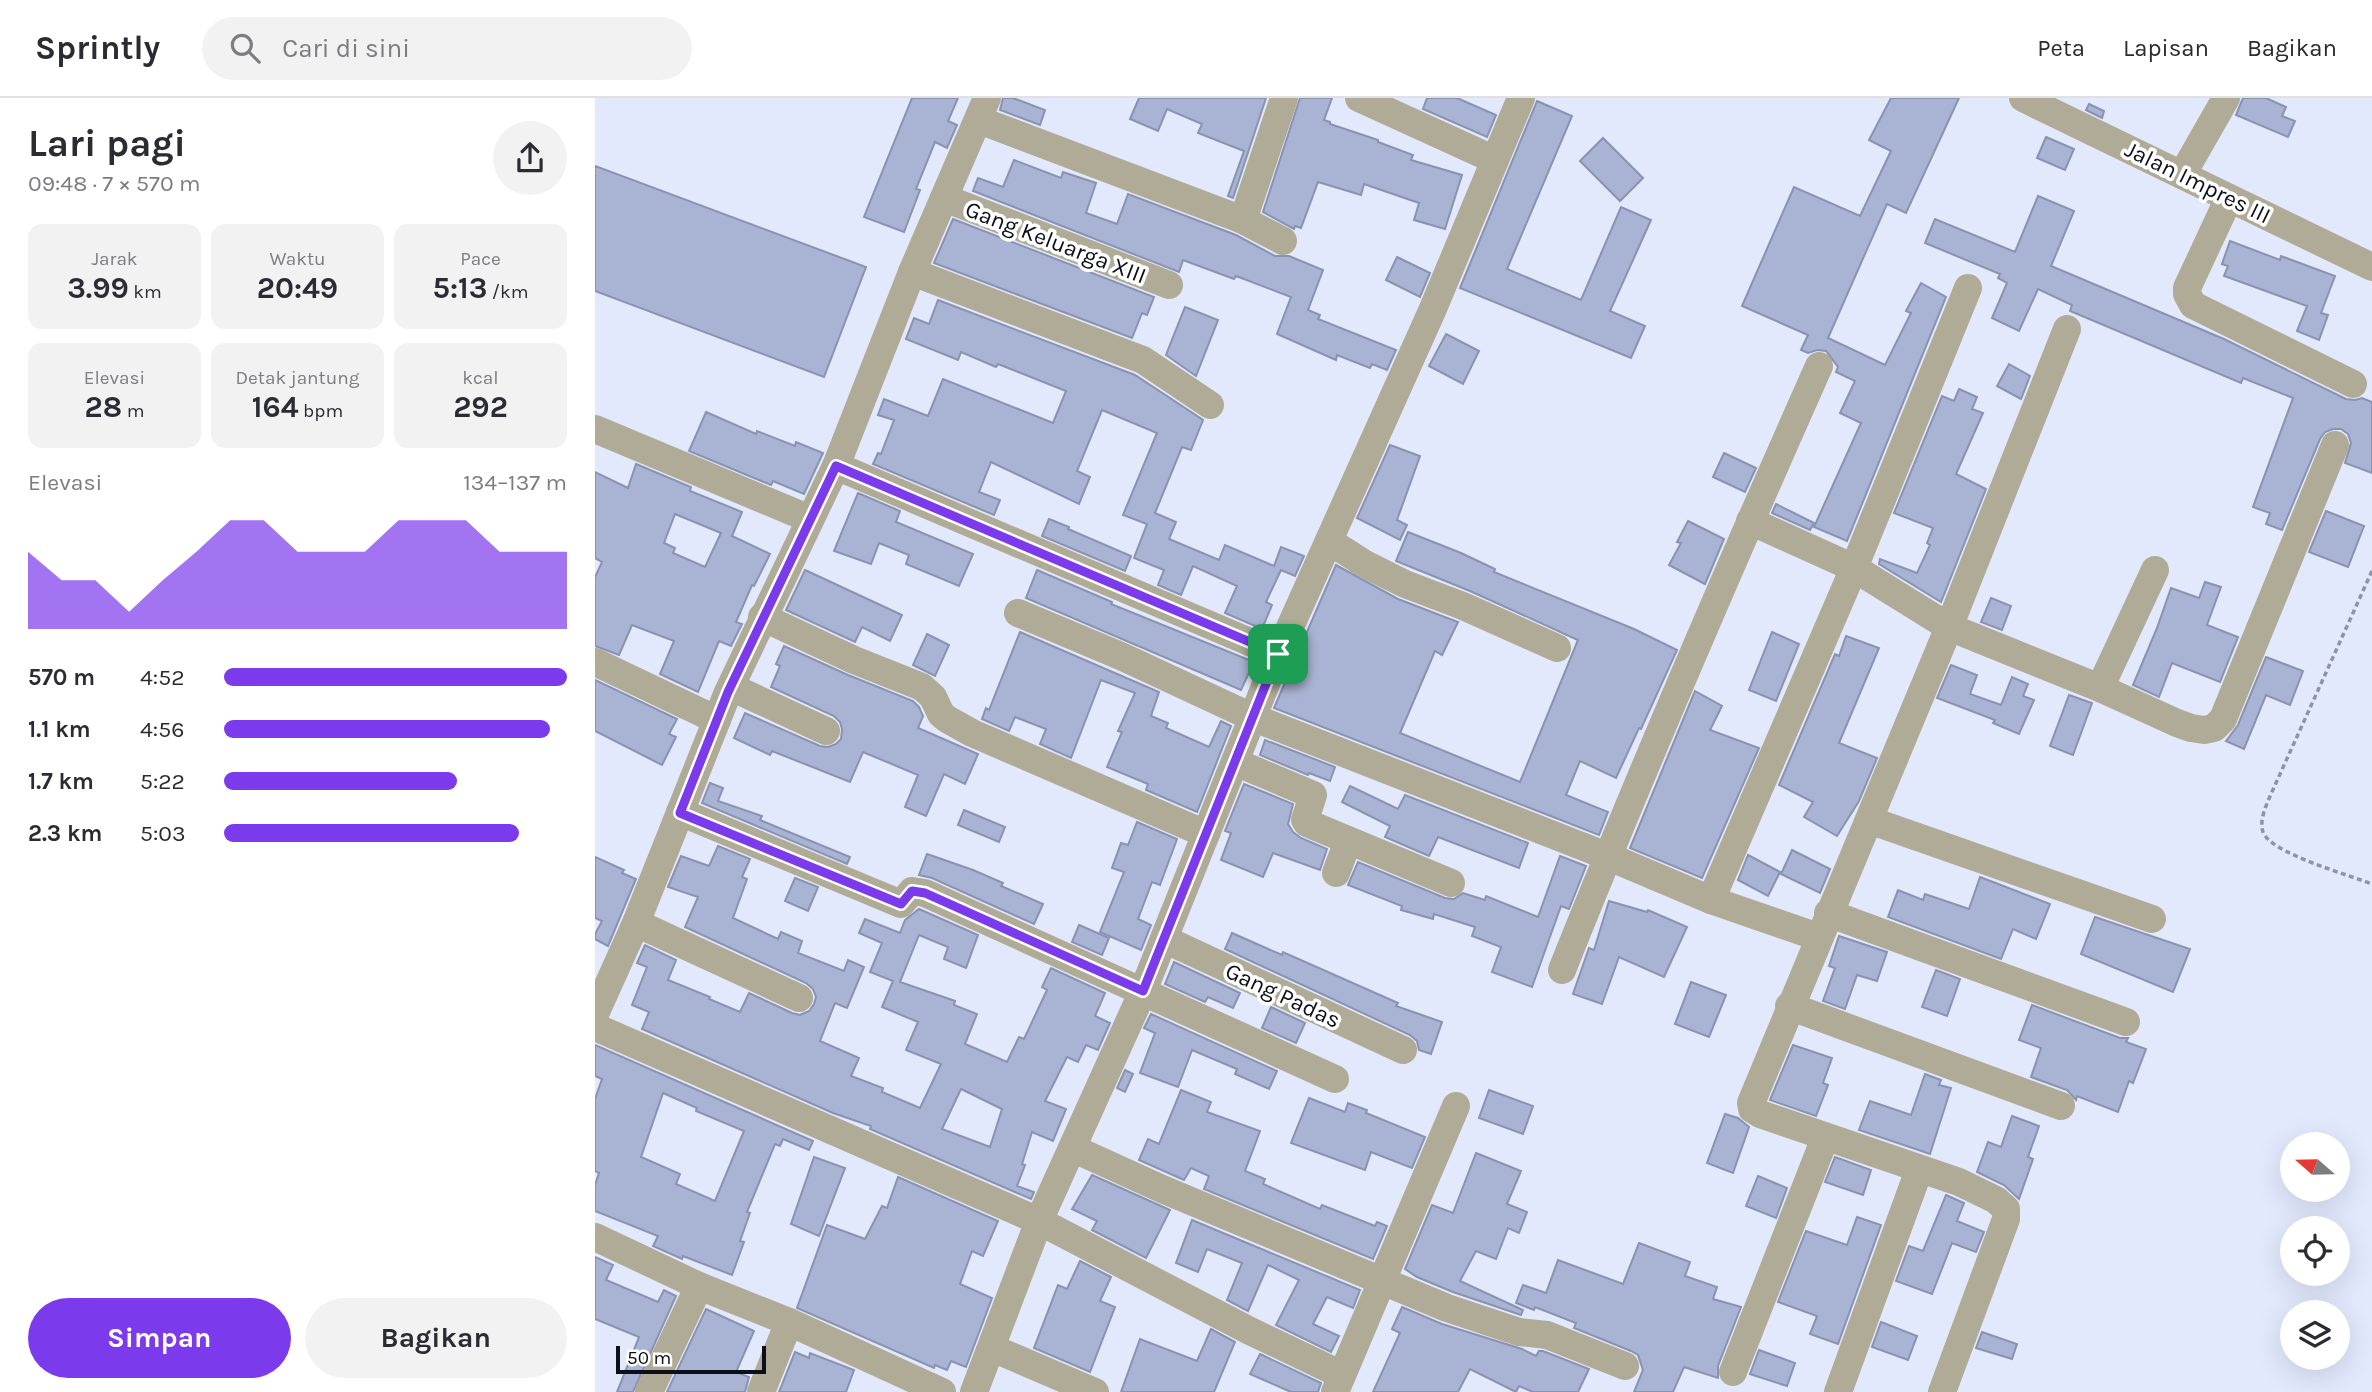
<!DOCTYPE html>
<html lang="id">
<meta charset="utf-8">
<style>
:root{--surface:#fff;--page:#f2f2f3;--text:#2b2b33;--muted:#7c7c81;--line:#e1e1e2;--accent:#7c3aed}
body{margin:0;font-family:Karla,sans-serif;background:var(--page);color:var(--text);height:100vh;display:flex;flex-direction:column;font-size:26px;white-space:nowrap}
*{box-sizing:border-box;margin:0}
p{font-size:23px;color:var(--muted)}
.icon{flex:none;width:38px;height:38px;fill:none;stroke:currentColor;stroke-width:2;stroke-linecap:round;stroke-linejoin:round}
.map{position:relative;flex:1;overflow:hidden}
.details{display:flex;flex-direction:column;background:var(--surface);width:595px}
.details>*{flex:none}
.needle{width:46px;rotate:290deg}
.buttons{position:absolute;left:1685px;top:1034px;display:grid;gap:14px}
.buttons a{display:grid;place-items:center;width:70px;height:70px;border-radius:50%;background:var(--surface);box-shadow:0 7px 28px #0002;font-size:35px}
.scale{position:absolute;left:21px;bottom:18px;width:150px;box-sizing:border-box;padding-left:7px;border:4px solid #0c0f1a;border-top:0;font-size:19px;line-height:24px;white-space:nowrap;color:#0c0f1a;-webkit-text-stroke:5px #fff;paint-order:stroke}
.pin{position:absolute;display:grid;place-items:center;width:60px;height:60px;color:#fff;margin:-30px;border-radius:14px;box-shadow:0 4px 10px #0006}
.round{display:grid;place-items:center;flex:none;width:74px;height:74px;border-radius:37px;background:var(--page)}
.head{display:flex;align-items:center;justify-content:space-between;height:119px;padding:0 28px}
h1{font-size:38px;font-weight:700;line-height:52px}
.figures{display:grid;grid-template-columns:repeat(3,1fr);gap:10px;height:119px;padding:7px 28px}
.figures div{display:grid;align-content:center;border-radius:14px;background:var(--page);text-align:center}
.figures b{font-size:30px;font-weight:700}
.figures small{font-size:19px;font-weight:400}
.figures p{font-size:19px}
.chart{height:196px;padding:14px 28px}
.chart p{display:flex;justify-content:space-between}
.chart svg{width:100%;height:126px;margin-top:7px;fill:var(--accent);opacity:.7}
.primary-button{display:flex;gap:14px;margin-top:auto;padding:14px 28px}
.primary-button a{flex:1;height:80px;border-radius:42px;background:var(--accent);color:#fff;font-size:28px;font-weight:700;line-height:80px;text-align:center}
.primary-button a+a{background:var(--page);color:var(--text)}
ul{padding:0 28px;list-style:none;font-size:23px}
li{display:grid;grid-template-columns:112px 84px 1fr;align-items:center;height:52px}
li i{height:18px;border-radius:9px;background:var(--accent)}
header{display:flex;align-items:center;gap:42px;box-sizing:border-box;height:98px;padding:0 35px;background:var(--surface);border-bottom:2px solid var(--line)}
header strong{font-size:33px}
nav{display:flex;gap:38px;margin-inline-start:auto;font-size:24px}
.search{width:490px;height:63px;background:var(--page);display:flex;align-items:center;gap:18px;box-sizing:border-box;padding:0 24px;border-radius:38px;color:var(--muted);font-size:26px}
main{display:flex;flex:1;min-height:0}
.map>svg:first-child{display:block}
.building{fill:#a9b3d3;stroke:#8992b1;stroke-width:2;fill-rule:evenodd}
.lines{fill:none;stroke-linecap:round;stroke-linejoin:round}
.path{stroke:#8f94a5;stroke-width:3.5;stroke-dasharray:5 3.5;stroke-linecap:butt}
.minor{stroke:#afab96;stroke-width:28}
.route-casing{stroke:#fff;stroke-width:14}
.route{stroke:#7c3aed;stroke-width:9}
.labels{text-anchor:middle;stroke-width:7;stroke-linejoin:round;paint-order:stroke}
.street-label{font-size:23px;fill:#0c0f1a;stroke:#fff}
</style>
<header>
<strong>Sprintly</strong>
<div class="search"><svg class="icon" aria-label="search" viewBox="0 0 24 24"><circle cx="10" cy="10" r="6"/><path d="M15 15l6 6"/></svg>Cari di sini</div>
<nav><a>Peta</a><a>Lapisan</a><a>Bagikan</a></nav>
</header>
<main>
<section class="details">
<div class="head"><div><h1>Lari pagi</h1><p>09:48 · 7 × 570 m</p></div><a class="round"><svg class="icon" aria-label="share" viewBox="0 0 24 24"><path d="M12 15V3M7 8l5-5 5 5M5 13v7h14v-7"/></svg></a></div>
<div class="figures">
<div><p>Jarak</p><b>3.99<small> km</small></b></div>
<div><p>Waktu</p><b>20:49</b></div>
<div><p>Pace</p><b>5:13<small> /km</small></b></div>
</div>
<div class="figures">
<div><p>Elevasi</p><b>28<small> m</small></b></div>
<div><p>Detak jantung</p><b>164<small> bpm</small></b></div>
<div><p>kcal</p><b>292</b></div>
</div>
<div class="chart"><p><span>Elevasi</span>134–137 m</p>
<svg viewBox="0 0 160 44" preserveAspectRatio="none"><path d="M0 44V17L10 27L20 27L30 38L40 27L50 17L60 6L70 6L80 17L90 17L100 17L110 6L120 6L130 6L140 17L150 17L160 17V44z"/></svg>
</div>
<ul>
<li><b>570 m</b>4:52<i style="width:100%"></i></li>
<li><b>1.1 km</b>4:56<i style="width:95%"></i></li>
<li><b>1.7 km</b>5:22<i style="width:68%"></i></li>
<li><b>2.3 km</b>5:03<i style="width:86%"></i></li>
</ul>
<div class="primary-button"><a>Simpan</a><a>Bagikan</a></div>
</section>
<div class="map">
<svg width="1777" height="1294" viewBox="0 0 1777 1294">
<rect width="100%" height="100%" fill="#e2e9fd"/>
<g class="building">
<polygon points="317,0 363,0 353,23 362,27 352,50 340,44 321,91 325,92 309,134 269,119"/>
<polygon points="408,0 418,0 450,12 445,27 405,12"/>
<polygon points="544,0 671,0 638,100 633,98 649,53 603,35 607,26 572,11 563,33 535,21"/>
<polygon points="705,0 737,0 729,22 735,24 735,26 783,42 783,44 818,57 816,62 867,77 850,131 819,122 824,105 769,86 766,97 723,84 706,130 700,128 699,131 668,114"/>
<polygon points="832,0 862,0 901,17 892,39 828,11"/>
<polygon points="1296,0 1364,0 1311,115 1292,106 1233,240 1290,267 1316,215 1311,213 1326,185 1351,199 1252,443 1219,429 1266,325 1245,315 1260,283 1241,274 1243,269 1231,253 1222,252 1213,255 1206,252 1213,237 1147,208 1199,89 1265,118 1296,53 1274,42"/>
<polygon points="1648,0 1671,0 1691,9 1687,18 1700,23 1693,39 1641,17"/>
<polygon points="942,3 977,18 912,171 986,202 1026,109 1056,122 1015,213 1050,228 1036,260 865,190"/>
<polygon points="1494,6 1509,13 1507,20 1491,12"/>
<polygon points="1451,39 1479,51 1470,72 1442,60"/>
<polygon points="1008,40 1048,80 1025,103 985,63"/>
<polygon points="419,62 466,80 468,74 501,85 491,115 522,126 533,96 641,137 680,158 694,158 728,172 713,212 725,217 723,221 801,252 792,272 777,266 775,270 742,257 741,262 682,236 696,199 641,178 639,181 588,162 584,174 378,93 383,80 408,89"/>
<polygon points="0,68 271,169 229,279 0,193"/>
<polygon points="1443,98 1479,113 1456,168 1629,241 1751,301 1760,302 1767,300 1777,304 1777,375 1750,365 1756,345 1753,336 1746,331 1738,331 1730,334 1725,341 1687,432 1671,426 1675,415 1658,409 1698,300 1648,280 1646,285 1475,213 1477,207 1443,191 1424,233 1397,220 1412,185 1403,180 1405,176 1330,145 1340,121 1420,154"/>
<polygon points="358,121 559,199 552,217 547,215 537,240 339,165"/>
<polygon points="1635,143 1685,162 1686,158 1740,178 1726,215 1733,217 1724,242 1702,233 1712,208 1629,178 1633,168 1627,166"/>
<polygon points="802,159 835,175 825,199 791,182"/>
<polygon points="343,202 540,277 608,322 596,352 587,349 560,415 581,424 574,441 624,462 630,447 679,468 686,449 709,458 700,478 686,472 671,504 677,507 667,531 630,515 642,488 598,468 586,497 563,487 569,472 539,460 552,426 528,417 562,335 507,312 482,373 495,379 484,406 396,364 384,394 405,402 399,417 278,366 283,355 286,356 299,322 283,317 289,301 333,318 348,281 458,325 471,293 403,266 401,269 366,254 363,262 311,241 319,220 334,226"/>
<polygon points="590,209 623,222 601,278 571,257"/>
<polygon points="851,236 884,253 868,286 834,268"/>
<polygon points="1414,266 1435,278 1426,301 1402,288"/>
<polygon points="1364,291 1382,299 1377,311 1388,315 1361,376 1391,391 1346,504 1284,466 1285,461 1322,475 1335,447 1332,445 1338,430 1299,415 1347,298 1359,303"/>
<polygon points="111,314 161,336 162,333 200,348 201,344 228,355 209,396 178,383 176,387 94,353"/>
<polygon points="795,347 825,358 802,422 812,427 805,442 762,420"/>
<polygon points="1129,355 1161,370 1150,394 1118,379"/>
<path d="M41 366 96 389 95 393 147 414 137 438 175 456 159 488 157 487 141 524 147 526 136 548 124 543 103 594 65 576 79 543 37 527 24 557 0 548V479L7 464 0 460V374L33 390ZM80 416 126 435 110 469 78 455 80 450 69 445Z"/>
<polygon points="263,395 305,413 301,424 378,456 364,488 311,466 314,457 284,445 276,466 239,453"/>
<polygon points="1181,406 1219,425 1215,432 1177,415"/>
<polygon points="1731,413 1769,428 1753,469 1714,454"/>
<polygon points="454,421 474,429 473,431 536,458 530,473 447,438"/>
<polygon points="1093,423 1129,441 1110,486 1074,467 1086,445 1082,444"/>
<polygon points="813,434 866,455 900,471 899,474 1039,531 1082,552 1046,631 1044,630 1021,680 985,663 971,697 1013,714 1004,737 679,610 741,467 803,501 863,524 847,557 840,553 805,635 925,684 983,542 875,493 801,463"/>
<polygon points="210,472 307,517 295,543 267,529 260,544 191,512"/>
<polygon points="442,472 517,504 516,506 659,564 646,592 431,500"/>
<polygon points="1610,484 1626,489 1612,527 1643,539 1625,584 1577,565 1564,599 1538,587 1562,530 1576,490 1604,500"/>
<polygon points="1396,500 1416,508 1407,532 1386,524"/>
<polygon points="425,534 564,594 556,618 573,625 571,630 614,649 626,623 636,628 602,714 551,692 553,686 512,669 527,634 523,633 540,595 506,582 476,660 445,646 451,631 420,619 414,633 387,621 391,610 394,612"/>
<polygon points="1177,534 1204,546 1181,603 1154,592"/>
<polygon points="332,536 354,547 340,578 318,567"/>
<polygon points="1251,538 1284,550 1244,645 1282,660 1264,703 1242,738 1209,719 1218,704 1184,687 1240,556 1244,558"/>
<polygon points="189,548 253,577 318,603 324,609 328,618 323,630 383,656 370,686 349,676 331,718 310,709 323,677 268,654 255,684 177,653 175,657 139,640 150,615 225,648 233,649 241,646 246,641 247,631 245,624 239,618 176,589 185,568 181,566"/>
<polygon points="1671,559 1708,573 1695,607 1671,597 1649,651 1631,643 1643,627"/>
<polygon points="1356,567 1382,577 1375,596 1406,607 1417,579 1433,586 1428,598 1439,602 1424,636 1398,625 1400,622 1342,600"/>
<polygon points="0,582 82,621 74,636 81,639 67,667 0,633"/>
<polygon points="1100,593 1127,608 1115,632 1164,650 1107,780 1035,750"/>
<polygon points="1474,597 1497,605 1478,657 1455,648"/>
<polygon points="670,642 740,669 735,683 714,675 713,677 665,657"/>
<polygon points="115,685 128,690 123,703 167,718 165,722 255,759 252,766 107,705"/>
<polygon points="649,686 698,706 693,726 698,734 706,740 732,751 725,772 678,755 668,779 626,762 636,735 630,733"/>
<polygon points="755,688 803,711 810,697 933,745 924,770 843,739 834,758 790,739 795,728 747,704"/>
<polygon points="369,712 410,729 404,744 363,727"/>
<polygon points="542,724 582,741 565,787 557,784 543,821 556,827 546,852 505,834 529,774 517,770 526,745 533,747"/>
<path d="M123 748 155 761 147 779 152 781 138 820 183 841 186 834 207 843 203 855 249 873 253 862 269 869 252 910 240 905 225 943 264 960 256 978 288 990 287 994 325 1010 346 966 311 952 323 924 287 909 298 883 275 874 287 845 264 835 270 821 305 835 310 822 324 811 383 837 371 870 349 861 353 849 324 837 305 884 360 903 359 907 382 916 370 946 412 964 424 939 429 941 452 892 447 889 456 870 510 895 500 918 515 925 503 952 491 947 483 964 472 959 450 1003 471 1011 458 1043 437 1034 427 1066 430 1067 422 1088 439 1094 436 1101 275 1031 276 1028 238 1015 47 931 54 914 37 907 52 869 42 865 50 847 81 862 73 882 115 899 114 901 145 914 154 895 197 915 205 917 214 913 219 906 221 899 218 891 211 885 90 829 103 799 73 789 83 765 86 758 114 768ZM366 991 407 1011 395 1049 347 1031Z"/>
<polygon points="1197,752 1235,771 1225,795 1186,776"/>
<polygon points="332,756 378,772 408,785 406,788 448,806 439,826 337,780 324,777"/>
<polygon points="1153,757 1185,774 1173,798 1143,782"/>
<polygon points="965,758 991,768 974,811 966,808 937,889 897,874 906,849 877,838 880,829 839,816 838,821 806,812 807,808 753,787 763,764 850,800 859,801 868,795 890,802 891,798 943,819"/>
<polygon points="0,759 29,772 27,775 41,781 13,848 0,841 0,836 7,823 0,820"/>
<polygon points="1385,779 1455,806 1441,841 1418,831 1406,861 1293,819 1303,792 1328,802 1330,796 1374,811"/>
<polygon points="200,780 223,789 213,813 190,803"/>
<polygon points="1014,803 1052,814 1053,812 1092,829 1069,879 1024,859 1007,906 978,896 994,850 999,852"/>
<polygon points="1500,819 1595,851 1578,894 1486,856"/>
<polygon points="484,827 514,840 507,857 477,844"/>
<polygon points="637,835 687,857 688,854 803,905 801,908 847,924 836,956 824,952 822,943 815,937 630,851"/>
<polygon points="1244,838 1292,854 1282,883 1262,877 1250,911 1228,903 1240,870 1234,868"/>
<polygon points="579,864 645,895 638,910 613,899 610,904 570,886"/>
<polygon points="1341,872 1365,881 1352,918 1327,909"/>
<polygon points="1096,884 1131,897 1114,939 1080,926"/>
<polygon points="1437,907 1525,940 1533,940 1531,944 1551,951 1538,985 1534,983 1523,1014 1482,998 1481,1002 1472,992 1436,979 1446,950 1424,942"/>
<polygon points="676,909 710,925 701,945 667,930"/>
<polygon points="556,916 682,973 674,991 640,976 642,971 597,952 583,989 545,975 560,935 549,930"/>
<path d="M0 947 218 1043 214 1052 188 1041 185 1048 180 1046 152 1114 155 1115 145 1143 149 1144 137 1177 88 1158 87 1161 58 1148 63 1138 0 1113V1087L4 1075 0 1073V1001L7 981 0 978ZM68 995 102 1010 101 1013 149 1033 120 1103 81 1086 85 1076 46 1059Z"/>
<polygon points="1198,947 1237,960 1228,985 1233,987 1221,1018 1175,1002"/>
<polygon points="530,972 538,976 530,994 522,990"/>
<polygon points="1330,976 1346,982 1344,987 1356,990 1335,1056 1264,1032 1275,1003 1316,1017"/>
<polygon points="586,992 616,1004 612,1014 665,1033 650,1073 670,1081 668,1086 725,1111 727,1107 780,1128 782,1124 792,1128 778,1161 609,1091 614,1078 596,1070 589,1082 544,1062 553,1041 564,1046"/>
<polygon points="894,992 938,1008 928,1036 884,1020"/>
<polygon points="714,1000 750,1014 753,1005 772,1012 771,1015 830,1039 817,1070 776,1054 770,1072 696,1045"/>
<polygon points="1130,1016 1143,1020 1154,1029 1138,1075 1112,1065"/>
<polygon points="1417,1018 1444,1028 1433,1059 1438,1061 1424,1101 1409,1087 1382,1074 1393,1044 1406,1049"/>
<polygon points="881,1055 926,1073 912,1106 932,1114 924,1135 913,1130 901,1161 881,1153 865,1183 928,1212 926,1217 858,1194 822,1179 810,1171 837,1107 858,1115"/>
<polygon points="219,1059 250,1070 224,1138 196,1126"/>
<polygon points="1240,1059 1276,1072 1268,1097 1230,1084"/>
<polygon points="497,1077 575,1112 551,1160 497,1132 502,1123 477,1111"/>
<polygon points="1163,1078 1192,1090 1181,1120 1151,1108"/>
<polygon points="303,1079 403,1123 388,1158 377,1153 365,1186 397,1200 371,1269 356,1263 352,1272 340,1267 339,1270 202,1210 232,1127 270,1141 287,1108 292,1110"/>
<polygon points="1351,1097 1369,1105 1362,1123 1389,1134 1381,1154 1357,1145 1337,1196 1301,1183 1314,1148 1328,1153"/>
<polygon points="1262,1119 1286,1127 1243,1246 1215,1236 1222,1218 1183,1204 1211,1133 1252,1147"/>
<polygon points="597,1122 765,1192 758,1210 732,1199 718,1226 744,1238 736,1254 681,1227 704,1182 673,1167 653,1213 632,1202 647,1165 612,1151 603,1174 581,1165"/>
<polygon points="1044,1145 1095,1164 1090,1178 1122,1189 1118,1201 1146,1209 1123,1268 1123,1280 1089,1269 1078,1294 1039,1294 1048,1272 1043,1257 1036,1253 979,1230 981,1225 940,1209 939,1212 921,1205 928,1187 951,1195 963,1162 1028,1186"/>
<polygon points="0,1159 18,1167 11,1182 63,1204 69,1192 81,1198 38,1294 22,1294 44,1239 0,1221"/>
<polygon points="485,1163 516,1179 505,1203 520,1209 495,1274 439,1250 463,1187 472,1191"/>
<polygon points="807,1209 847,1226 927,1251 941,1258 944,1253 948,1253 994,1271 983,1294 938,1294 924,1288 921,1294 875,1271 863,1294 778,1294 805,1235 797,1231"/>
<polygon points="111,1211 159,1233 141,1274 154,1279 150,1294 72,1294"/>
<polygon points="1286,1224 1322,1238 1313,1262 1277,1249"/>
<polygon points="616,1231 640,1244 619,1294 526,1294 545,1241 602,1263"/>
<polygon points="1387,1234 1422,1246 1417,1261 1381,1250"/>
<polygon points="1164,1252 1200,1265 1192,1288 1155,1276"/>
<polygon points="200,1254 214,1260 215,1255 259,1272 251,1294 184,1294"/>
<polygon points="665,1256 726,1285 723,1294 696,1294 655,1276"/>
</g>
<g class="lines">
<path class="path" d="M1777 473 1676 696C1671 708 1664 722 1668 734 1675 755 1754 777 1777 786"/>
<g class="minor">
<polyline points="764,0 900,62"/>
<polyline points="1428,0 1777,169"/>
<polyline points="384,22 648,122 688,143"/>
<polyline points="1587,77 1631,0"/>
<polyline points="349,100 574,187"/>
<polyline points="1634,100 1592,190 1592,196 1598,207 1758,286"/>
<polyline points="648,122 689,0"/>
<polyline points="317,174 548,262 615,307"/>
<polyline points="0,331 215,421"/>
<polyline points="241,368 683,556"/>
<polyline points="1155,423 1259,470 1354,529 1505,590 1582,625 1596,630 1609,632 1619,630 1628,621 1740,347"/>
<polyline points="734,443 770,466 810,486 868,508 962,550"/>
<polyline points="423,515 528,559 659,620 1012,758 1116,802 1223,839"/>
<polyline points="167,519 259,562 327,589 338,599 346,616 352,621 377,635 611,736"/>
<polyline points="0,564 122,622"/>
<polyline points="136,589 231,633"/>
<polyline points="1505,590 1560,472"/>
<polyline points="640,664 718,697 710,722 712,725 856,785"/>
<polyline points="85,714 306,806 317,793 330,795 740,981"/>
<polyline points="1274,722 1557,821"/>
<polyline points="741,775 753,743"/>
<polyline points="1116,802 1259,470 1373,190"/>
<polyline points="1233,815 1531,924"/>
<polyline points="41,825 204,900"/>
<polyline points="569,841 808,952"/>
<path d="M967 872C1048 669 1135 468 1224 268"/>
<polyline points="1194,908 1466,1008"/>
<polyline points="0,916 41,825 133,594 241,368 317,174 392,0"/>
<polyline points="0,929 444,1123 655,1233 747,1277"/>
<polyline points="477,1050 567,1091 852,1210 924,1234 952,1237 1030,1268"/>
<polyline points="0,1139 104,1188 194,1224 347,1294"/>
<polyline points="397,1250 500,1294"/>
<polyline points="1138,1274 1230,1040"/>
<polyline points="54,1294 104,1188"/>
<polyline points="166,1294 194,1224"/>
<polyline points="379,1294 444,1123 548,893 683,556 837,213 926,0"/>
<polyline points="740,1294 861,1008"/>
<polyline points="1243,1294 1324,1072"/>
<polyline points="1347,1294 1411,1121 1411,1111 1401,1102 1364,1084 1165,1016 1157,1011 1156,1005 1354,529 1472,231"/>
</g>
</g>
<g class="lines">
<defs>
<polygon id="route" points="241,368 683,556 548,893 330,795 317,793 306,806 85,715 133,594"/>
</defs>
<use href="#route" class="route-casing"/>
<use href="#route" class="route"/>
</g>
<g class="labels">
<g class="street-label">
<text transform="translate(1603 84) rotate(26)" y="8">Jalan Impres III</text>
<text transform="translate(461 144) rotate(21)" y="8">Gang Keluarga XIII</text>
<text transform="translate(688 897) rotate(25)" y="8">Gang Padas</text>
</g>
</g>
</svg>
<div class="buttons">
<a><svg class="needle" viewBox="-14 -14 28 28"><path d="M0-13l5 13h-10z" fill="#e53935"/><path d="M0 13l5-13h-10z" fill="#7c7c81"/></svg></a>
<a><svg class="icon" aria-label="locate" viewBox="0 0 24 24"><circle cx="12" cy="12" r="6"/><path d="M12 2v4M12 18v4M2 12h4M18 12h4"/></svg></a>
<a><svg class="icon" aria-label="layers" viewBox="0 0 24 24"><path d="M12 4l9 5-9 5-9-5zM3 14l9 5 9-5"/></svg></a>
</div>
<div class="scale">50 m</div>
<div class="pin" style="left:683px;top:556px;background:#1e9e55"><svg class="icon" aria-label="arrive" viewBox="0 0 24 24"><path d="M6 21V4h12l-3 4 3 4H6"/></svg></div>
</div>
</main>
